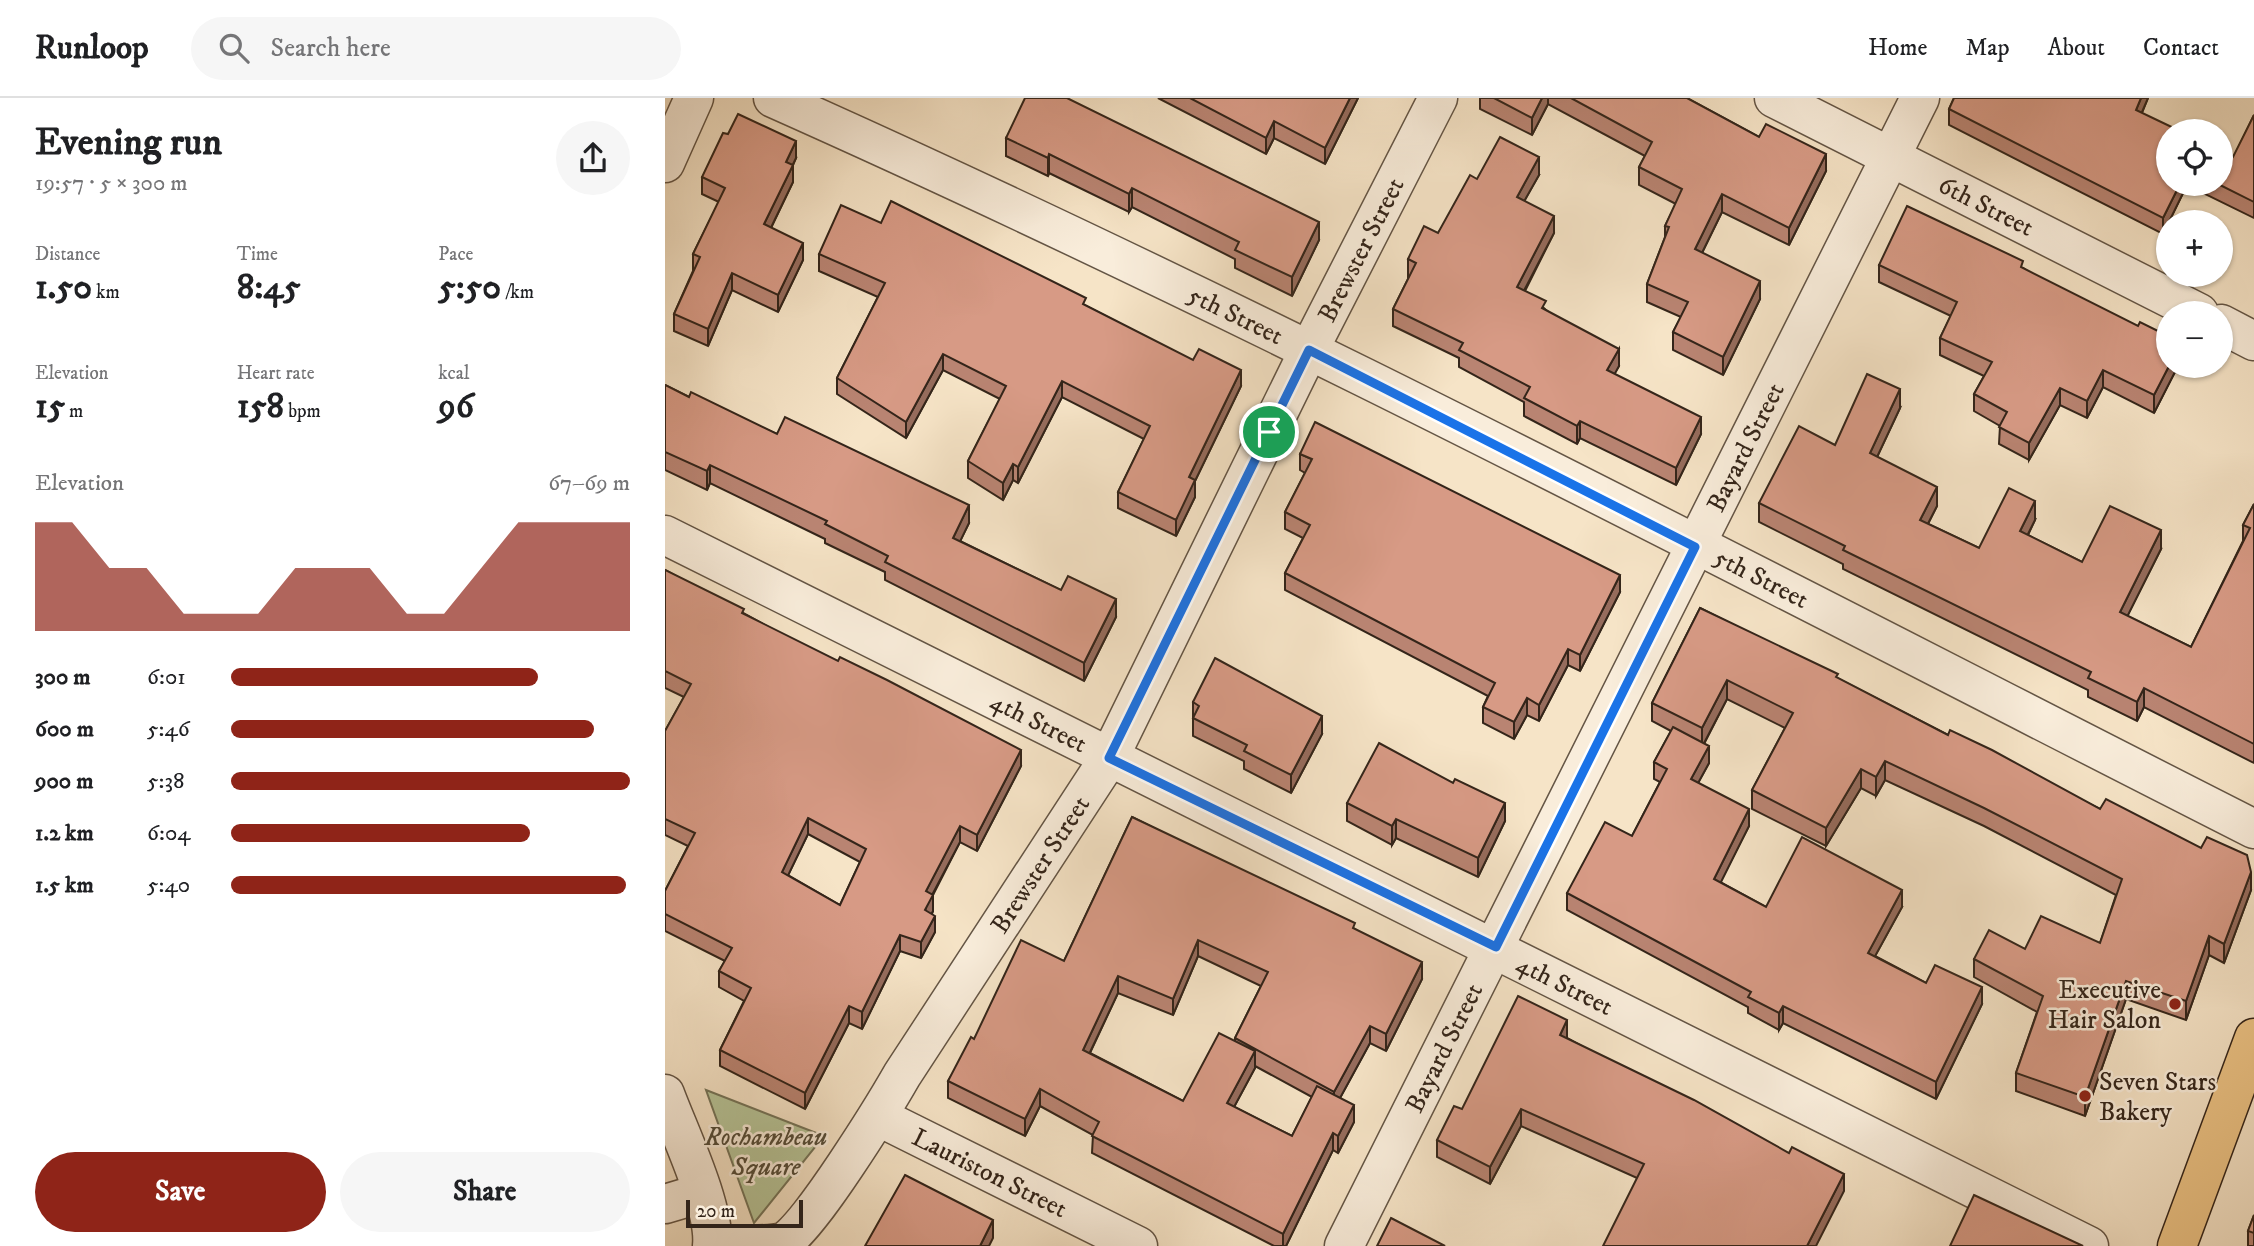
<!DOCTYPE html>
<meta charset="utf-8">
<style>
:root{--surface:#fff;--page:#f6f6f6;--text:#202124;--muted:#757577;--line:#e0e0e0;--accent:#8f2418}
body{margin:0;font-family:"IM FELL DW Pica",serif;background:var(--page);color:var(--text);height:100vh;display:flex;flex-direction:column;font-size:26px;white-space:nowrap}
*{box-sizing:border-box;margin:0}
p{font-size:23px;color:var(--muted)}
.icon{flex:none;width:38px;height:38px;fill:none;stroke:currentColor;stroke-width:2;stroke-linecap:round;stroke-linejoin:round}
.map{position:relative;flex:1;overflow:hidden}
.drawer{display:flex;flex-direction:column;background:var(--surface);width:665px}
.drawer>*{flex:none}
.tools{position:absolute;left:1491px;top:21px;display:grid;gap:14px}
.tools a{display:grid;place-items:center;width:77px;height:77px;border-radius:50%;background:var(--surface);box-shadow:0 2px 5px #0004;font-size:35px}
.scale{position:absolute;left:21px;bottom:18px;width:117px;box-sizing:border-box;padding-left:7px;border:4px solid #34251a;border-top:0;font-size:19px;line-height:24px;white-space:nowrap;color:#34251a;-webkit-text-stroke:5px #f9eddb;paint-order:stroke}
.pin{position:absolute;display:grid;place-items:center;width:60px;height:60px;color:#fff;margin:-30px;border:4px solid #fff;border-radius:50%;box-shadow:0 2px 7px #0007}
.round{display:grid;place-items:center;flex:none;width:74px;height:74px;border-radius:37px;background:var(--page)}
.head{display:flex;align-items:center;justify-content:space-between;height:119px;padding:0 35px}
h1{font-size:38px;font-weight:800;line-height:52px}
.figures{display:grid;grid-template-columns:repeat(3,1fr);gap:10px;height:119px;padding:7px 35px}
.figures div{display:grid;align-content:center}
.figures b{font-size:35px;font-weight:800}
.figures small{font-size:19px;font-weight:400}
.figures p{font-size:19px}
.chart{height:196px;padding:14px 35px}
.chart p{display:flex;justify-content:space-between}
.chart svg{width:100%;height:126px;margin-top:7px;fill:var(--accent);opacity:.7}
.button{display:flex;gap:14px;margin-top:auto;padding:14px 35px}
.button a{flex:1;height:80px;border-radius:42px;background:var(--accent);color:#fff;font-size:28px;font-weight:800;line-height:80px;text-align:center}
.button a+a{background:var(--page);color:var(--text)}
ul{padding:0 35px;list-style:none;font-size:23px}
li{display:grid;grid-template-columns:112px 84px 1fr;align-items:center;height:52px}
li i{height:18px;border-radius:9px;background:var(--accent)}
header{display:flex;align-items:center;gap:42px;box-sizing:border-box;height:98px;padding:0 35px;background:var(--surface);border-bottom:2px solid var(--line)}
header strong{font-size:33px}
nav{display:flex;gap:38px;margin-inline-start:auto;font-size:24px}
.search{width:490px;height:63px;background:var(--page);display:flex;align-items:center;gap:18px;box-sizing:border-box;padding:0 24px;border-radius:38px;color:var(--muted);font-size:26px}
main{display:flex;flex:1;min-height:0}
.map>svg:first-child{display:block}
.green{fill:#b7c599;stroke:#76755a;stroke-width:2}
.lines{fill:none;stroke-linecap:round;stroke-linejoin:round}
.minor-casing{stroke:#645545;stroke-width:41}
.major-casing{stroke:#34251a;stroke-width:41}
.minor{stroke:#f9eddb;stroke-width:38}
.major{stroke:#ebc284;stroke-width:38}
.wall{fill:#b98472;stroke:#34251a;stroke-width:2;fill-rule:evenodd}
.shaded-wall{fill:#966c5d;stroke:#34251a;stroke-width:2}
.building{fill:#d79a85;stroke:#34251a;stroke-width:2;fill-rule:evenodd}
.route-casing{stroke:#fff;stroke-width:14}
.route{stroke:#1a73e8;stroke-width:9}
.poi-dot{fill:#8f2418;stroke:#f9eddb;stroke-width:2.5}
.labels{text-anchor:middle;stroke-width:5;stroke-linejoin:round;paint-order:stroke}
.street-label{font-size:26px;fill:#34251a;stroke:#f9eddb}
.poi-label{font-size:26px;fill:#34251a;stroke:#f9eddb;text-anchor:end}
.park-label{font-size:26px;font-style:italic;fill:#554d3a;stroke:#f9eddb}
</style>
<header>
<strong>Runloop</strong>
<div class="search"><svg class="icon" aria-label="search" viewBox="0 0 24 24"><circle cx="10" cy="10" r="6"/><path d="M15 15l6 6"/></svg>Search here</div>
<nav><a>Home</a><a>Map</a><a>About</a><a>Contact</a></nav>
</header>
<main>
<section class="drawer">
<div class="head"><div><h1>Evening run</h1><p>19:57 · 5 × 300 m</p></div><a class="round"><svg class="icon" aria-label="share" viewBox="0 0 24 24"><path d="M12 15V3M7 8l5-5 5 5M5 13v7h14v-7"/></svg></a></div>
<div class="figures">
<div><p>Distance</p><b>1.50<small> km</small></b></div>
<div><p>Time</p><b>8:45</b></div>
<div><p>Pace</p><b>5:50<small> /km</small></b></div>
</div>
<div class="figures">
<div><p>Elevation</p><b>15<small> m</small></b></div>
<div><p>Heart rate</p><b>158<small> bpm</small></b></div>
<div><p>kcal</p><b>96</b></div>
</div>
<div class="chart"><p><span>Elevation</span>67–69 m</p>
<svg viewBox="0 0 160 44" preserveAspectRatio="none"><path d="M0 44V6L10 6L20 22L30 22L40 38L50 38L60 38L70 22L80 22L90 22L100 38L110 38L120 22L130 6L140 6L150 6L160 6V44z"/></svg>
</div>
<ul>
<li><b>300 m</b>6:01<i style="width:77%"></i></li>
<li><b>600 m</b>5:46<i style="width:91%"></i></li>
<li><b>900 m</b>5:38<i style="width:100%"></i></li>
<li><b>1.2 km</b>6:04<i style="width:75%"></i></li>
<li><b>1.5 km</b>5:40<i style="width:99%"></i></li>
</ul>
<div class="button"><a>Save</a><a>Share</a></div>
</section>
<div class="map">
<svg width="1589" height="1148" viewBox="0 0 1589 1148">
<rect width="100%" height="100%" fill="#f6e4c7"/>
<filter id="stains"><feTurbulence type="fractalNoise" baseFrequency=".00286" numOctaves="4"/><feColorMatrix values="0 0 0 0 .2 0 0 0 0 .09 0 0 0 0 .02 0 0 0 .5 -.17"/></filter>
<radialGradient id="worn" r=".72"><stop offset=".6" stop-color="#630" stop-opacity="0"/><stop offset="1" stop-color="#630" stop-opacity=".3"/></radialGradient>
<polygon class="green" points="41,992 159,1038 89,1125"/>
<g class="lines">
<defs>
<g id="minor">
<path id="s1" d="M108 0C611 224 1098 482 1589 731"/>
<path id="s2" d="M1109 0 1534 215"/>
<polyline points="0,65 29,0"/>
<polyline points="1556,226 1589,243"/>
<path id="s3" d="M0 437 1424 1148"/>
<path d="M0 996C14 1034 51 1110 47 1148"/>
<path id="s4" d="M214 1019 473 1148"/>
<polyline points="0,1106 37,1095"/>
<path id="s5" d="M48 1148C66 1147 103 1148 118 1144 142 1134 221 1005 237 977L444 660 644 252 773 0"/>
<path id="s6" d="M679 1148 1255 0"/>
</g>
<polyline id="major" points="1512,1148 1589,940"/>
</defs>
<use href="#minor" class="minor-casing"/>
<use href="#major" class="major-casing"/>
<use href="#minor" class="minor"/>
<use href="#major" class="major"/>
</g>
<g class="wall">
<polygon points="493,0 693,0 660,66 609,40 601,56"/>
<polygon points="815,0 1022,0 1094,39 1161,73 1124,147 1057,114 1037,155 1095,201 1058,277 1008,252 1008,234 1016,219 982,204 982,186 1000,139 1000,128 1011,106 974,87 974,69 980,58 883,6 867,37 815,11"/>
<polygon points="1289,0 1483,0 1477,15 1503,86 1556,86 1589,17 1589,120 1522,87 1498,136 1284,27 1284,11"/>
<polygon points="341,40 654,142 627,198 570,170 570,161 467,109 464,114 384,75 383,78 341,58"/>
<polygon points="131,60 128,67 128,84 106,130 138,162 113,214 67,192 43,248 9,233 9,216 28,173 28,156 54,104 37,96 37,79"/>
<polygon points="874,77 859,103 889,135 860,193 881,212 954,268 949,276 1036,336 1011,387 915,340 912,346 859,318 859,304 794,269 794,260 728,228 728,211 744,179 743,179 743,161 773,135 812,81"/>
<polygon points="216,125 421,208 576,288 530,383 530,399 511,438 453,410 453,394 479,341 397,299 353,385 348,382 338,402 303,380 303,363 335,301 278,272 241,340 172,296 172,280 213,199 154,173 154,156"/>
<polygon points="1214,167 1358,170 1503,268 1513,268 1489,315 1438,289 1422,320 1395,307 1364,362 1334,346 1335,328 1309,313 1309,296 1319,278 1275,257 1275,240 1286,218 1214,184"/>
<polygon points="0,287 24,299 112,336 304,425 295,443 451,519 419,583 220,482 220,474 160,445 160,441 45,385 42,392 0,372"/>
<polygon points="1235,310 1212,359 1272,408 1263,426 1314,450 1370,422 1363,437 1417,464 1496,451 1462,518 1526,549 1578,443 1578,427 1589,406 1589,665 1479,609 1472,623 1423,599 1423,592 1178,471 1178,466 1094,424 1094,405 1170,347"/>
<polygon points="635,356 955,494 915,573 903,567 874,623 862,617 849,641 818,625 818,609 823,598 620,492 620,475 638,440 620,431 620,414 640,375 635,372"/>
<path d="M0 472 356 668 312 753 295 744 268 797V813L267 816 270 834 256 860 235 853 197 931 184 925 140 1011 55 968V952L79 903 54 889V873L60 863 0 833V793L23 748 0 737V633L19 599 0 590ZM143 736 195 764 175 807 123 777Z"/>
<polygon points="1035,510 1283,637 1435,711 1586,792 1559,865 1544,857 1521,922 1461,901 1420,1018 1351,993 1351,975 1372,914 1309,879 1309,861 1360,851 1435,845 1451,797 1319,728 1220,682 1211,698 1196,690 1161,748 1087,711 1087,692 1120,630 1062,601 1039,646 1044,665 1033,685 1084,728 1055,784 1101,809 1237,809 1210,858 1261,885 1317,906 1271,1001 1118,925 1114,932 1083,915 1083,909 902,812 902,795 967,738 995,684 989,681 989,664 1006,633 987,623 987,605"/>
<polygon points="528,604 657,636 626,695 579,671 579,663 528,638"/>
<polygon points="788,685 840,723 813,779 731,740 727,747 682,723 682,705"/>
<path d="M467 719 690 831 757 881 721 953 705 945 675 1000 689 1024 673 1055 668 1052 621 1148H609L427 1055 428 1037 375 1008 360 1038 283 1000V983L309 941 399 863ZM533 858 596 888 570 940V943L518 1003 425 955 453 895 508 917ZM590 968 647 999 627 1038 569 1009 590 970Z"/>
<polygon points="902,939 902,940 1179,1093 972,1080 856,1028 825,1086 772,1059 772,1042 797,1011"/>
<polygon points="1589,1117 1589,1148 1583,1148 1583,1133"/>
</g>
<g class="shaded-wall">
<polygon points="685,0 693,0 660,66 660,50"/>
<polygon points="877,0 883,0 883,6 867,37 867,20"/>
<polygon points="1476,0 1483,0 1471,28 1471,12"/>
<polygon points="609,23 609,40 601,56 601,40"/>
<polygon points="131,43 131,60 121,81 121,64"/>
<polygon points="384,56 384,75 383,78 383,60"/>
<polygon points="1161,56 1161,73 1124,147 1124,130"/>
<polygon points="874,59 874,77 852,116 852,99"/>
<polygon points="128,67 128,84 99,144 99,126"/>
<polygon points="1515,86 1522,87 1498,136 1498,120"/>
<polygon points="467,90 467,109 464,114 464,96"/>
<polygon points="1057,96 1057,114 1030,169 1030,151"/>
<polygon points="889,118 889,135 852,206 852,189"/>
<polygon points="654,124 654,142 627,198 627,179"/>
<polygon points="138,145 138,162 113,214 113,197"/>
<polygon points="67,175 67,192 43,248 43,231"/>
<polygon points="1095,183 1095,201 1058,277 1058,259"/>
<polygon points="954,251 954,268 942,290 942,272"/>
<polygon points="278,256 278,272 241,340 241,324"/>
<polygon points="1504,268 1513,268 1489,315 1489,297"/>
<polygon points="576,272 576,288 530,383 530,399 511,438 511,422 524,379"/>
<polygon points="1438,272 1438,289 1422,320 1422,303"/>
<polygon points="397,283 397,299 353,385 353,369"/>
<polygon points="1395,290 1395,307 1364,362 1364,345"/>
<polygon points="1235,291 1235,310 1205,374 1205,355"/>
<polygon points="1036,319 1036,336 1011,387 1011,370"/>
<polygon points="915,323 915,340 912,346 912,328"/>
<polygon points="348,366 348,382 338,402 338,385"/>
<polygon points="45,367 45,385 42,392 42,373"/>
<polygon points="1272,389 1272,408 1255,441 1255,422"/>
<polygon points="1370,403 1370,422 1355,452 1355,433"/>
<polygon points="304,407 304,425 288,458 288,440"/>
<polygon points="1496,432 1496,451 1455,533 1455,514"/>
<polygon points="955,477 955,494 915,573 915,557"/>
<polygon points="451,501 451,519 419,583 419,565"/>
<polygon points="903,551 903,567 874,623 874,607"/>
<polygon points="1062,582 1062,601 1037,649 1037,630"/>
<polygon points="1479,590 1479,609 1472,623 1472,604"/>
<polygon points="862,600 862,617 849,641 849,624"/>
<polygon points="657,618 657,636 626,695 626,677"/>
<polygon points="1044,648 1044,665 1026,698 1026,681"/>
<polygon points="356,652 356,668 312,753 312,737"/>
<polygon points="1220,663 1220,682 1211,698 1211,679"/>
<polygon points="1196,671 1196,690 1161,748 1161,730"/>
<polygon points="840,705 840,723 813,779 813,760"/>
<polygon points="1084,711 1084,728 1049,798 1049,781"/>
<polygon points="143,720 143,736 117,790 117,774"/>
<polygon points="731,721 731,740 727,747 727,728"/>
<polygon points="295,728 295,744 266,799 268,797 268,813 260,828 261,793"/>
<polygon points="1586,774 1586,792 1559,865 1559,846"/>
<polygon points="1237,792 1237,809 1203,871 1203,855"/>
<polygon points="270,818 270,834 256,860 256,844"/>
<polygon points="235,837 235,853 197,931 197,914"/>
<polygon points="1544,838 1544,857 1521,922 1521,903"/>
<polygon points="533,842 533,858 508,917 508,901"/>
<polygon points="757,864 757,881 721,953 721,936"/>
<polygon points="453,878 453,895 418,969 418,952"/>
<polygon points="1461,883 1461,901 1420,1018 1420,999"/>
<polygon points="1317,889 1317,906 1271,1001 1271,984"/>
<polygon points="184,908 184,925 140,1011 140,995"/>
<polygon points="1118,908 1118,925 1114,932 1114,915"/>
<polygon points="902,922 902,939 895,954 895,937"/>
<polygon points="705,928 705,945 669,1011 669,994"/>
<polygon points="590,953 590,970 562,1022 562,1005"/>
<polygon points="375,991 375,1008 360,1038 360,1021"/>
<polygon points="689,1007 689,1024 673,1055 673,1038"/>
<polygon points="856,1011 856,1028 825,1086 825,1069"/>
<polygon points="668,1035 668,1052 621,1148 618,1148 618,1136"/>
<polygon points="1179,1076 1179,1093 1151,1148 1142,1148"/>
<polygon points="328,1122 328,1140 324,1148 315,1148"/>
</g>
<g class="building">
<polygon points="360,0 402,0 654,124 627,179 570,152 574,144 467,90 464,96 384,56 383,60 341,40"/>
<polygon points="525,0 685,0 660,50 609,23 601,40"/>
<polygon points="829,0 877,0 867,20"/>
<polygon points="906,0 1022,0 1094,39 1101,26 1161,56 1124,130 1057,96 1030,151 1095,183 1058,259 1008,234 1023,204 982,186 1004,129 1000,128 1017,91 974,69 987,44"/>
<polygon points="1289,0 1476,0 1471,12 1515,33 1503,33 1503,86 1515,86 1498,120 1284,11"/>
<polygon points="73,16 131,43 121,64 128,67 99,126 138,145 113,197 67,175 43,231 9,216 35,159 28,156 60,90 37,79 58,35 63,36"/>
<polygon points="1589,17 1589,104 1553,86 1556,86 1556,53 1568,59"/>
<polygon points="835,39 874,59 852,99 889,118 852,189 881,203 877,210 954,251 942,272 1036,319 1011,370 915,323 912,328 859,300 865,289 794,252 798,245 728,211 751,165 743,161 759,128 773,135 805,77 812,81"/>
<polygon points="226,103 421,200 418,206 528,262 534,251 576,272 524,379 530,382 511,422 453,394 485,328 397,283 353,369 348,366 338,385 303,363 341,288 278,256 241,324 172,280 220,185 154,156 176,107 216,125"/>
<polygon points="1242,108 1358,163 1356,169 1473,228 1475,224 1503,238 1504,268 1489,297 1438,272 1422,303 1395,290 1364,345 1334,329 1342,314 1309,296 1327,264 1275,240 1292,204 1214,167"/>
<polygon points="1202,276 1235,291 1205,355 1272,389 1255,422 1314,450 1344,390 1370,403 1355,433 1417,464 1445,408 1496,432 1455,514 1526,549 1585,430 1578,427 1589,406 1589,646 1479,590 1472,604 1423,580 1426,574 1178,452 1180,448 1094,405 1134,328 1170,347"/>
<polygon points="0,287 24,299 26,294 112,336 120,319 304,407 288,440 396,492 403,478 451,501 419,565 220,464 223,458 160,426 162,423 45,367 42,373 0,354"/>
<polygon points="650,324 955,477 915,557 903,551 874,607 862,600 849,624 818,609 830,585 620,475 645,427 620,414 647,361 635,356"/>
<path d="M0 472 79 511 77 515 173 563 175 559 222 582 356 652 312 737 295 728 261 793 268 797 260 812 270 818 256 844 235 837 197 914 184 908 140 995 55 952 86 890 54 873 67 850 0 816V793L30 735 0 721V633L26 586 0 573ZM143 720 201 751 175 807 117 774Z"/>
<polygon points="1035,510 1173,576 1171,579 1283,637 1285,632 1327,652 1435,711 1441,701 1536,750 1542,739 1582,757 1586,774 1559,846 1544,838 1521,903 1461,883 1420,999 1351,975 1378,898 1309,861 1324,832 1360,851 1376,818 1435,845 1457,781 1319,710 1220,663 1211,679 1196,671 1161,730 1087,692 1128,615 1062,582 1037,630 987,605"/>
<polygon points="550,560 657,618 626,677 579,653 582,647 528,620 534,608 528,604"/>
<polygon points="1008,629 1044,648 1026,681 1084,711 1049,781 1101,809 1137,739 1237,792 1203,855 1261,885 1270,867 1317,889 1271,984 1118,908 1114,915 1083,899 1086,894 902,795 940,724 967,738 1002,671 989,664"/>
<polygon points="714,645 788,685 790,681 840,705 813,760 731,721 727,728 682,705"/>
<polygon points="467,719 690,825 688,830 757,864 721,936 705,928 669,994 570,940 603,874 533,842 508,901 453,878 418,952 518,1003 554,935 590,953 562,1005 627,1038 652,988 689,1007 673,1038 668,1035 618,1136 427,1038 434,1024 375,991 360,1021 283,983 306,939 309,941 356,842 399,863"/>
<polygon points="853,898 902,922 895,937 1029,1002 1124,1055 1127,1049 1179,1076 1142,1148 938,1148 979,1066 856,1011 825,1069 772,1042 789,1008 797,1011"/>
<polygon points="240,1077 328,1122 315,1148 200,1148"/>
<polygon points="1309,1097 1418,1148 1285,1148"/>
<polygon points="1589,1117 1589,1135 1583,1133"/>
<polygon points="726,1120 780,1148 712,1148"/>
</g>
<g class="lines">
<defs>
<polygon id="route" points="644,252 1030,449 831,849 444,660"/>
</defs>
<use href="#route" class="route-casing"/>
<use href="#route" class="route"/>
</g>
<g class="poi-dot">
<circle cx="1510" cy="906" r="7"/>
<circle cx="1420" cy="998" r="7"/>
</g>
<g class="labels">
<g class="street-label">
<text dy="9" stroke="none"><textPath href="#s2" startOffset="238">6th Street</textPath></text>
<text dy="9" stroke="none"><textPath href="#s5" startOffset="1222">Brewster Street</textPath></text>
<text dy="9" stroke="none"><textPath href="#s1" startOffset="511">5th Street</textPath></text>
<text dy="9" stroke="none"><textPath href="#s6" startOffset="894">Bayard Street</textPath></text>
<text dy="9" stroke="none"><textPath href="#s1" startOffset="1099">5th Street</textPath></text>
<text dy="9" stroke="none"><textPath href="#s3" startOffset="418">4th Street</textPath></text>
<text dy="9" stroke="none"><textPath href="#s5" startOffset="528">Brewster Street</textPath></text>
<text dy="9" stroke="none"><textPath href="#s3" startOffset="1006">4th Street</textPath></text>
<text dy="9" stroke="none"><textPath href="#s6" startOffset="222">Bayard Street</textPath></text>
<text dy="9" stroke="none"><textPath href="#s4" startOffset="124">Lauriston Street</textPath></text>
</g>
<g class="poi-label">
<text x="1496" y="900">Executive<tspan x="1496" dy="30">Hair Salon</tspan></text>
<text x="1434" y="992" text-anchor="start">Seven Stars<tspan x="1434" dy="30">Bakery</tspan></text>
</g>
<g class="park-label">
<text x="101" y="1047">Rochambeau<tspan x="101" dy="30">Square</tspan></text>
</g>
</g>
<rect width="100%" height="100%" filter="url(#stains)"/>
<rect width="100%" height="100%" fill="url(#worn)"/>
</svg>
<div class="tools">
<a><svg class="icon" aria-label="locate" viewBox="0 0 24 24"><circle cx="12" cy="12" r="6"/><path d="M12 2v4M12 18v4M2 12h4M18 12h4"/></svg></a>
<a>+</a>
<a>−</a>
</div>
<div class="scale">20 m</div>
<div class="pin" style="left:604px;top:334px;background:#1e9e55"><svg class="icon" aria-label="arrive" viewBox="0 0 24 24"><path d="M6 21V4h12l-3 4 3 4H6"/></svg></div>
</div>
</main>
